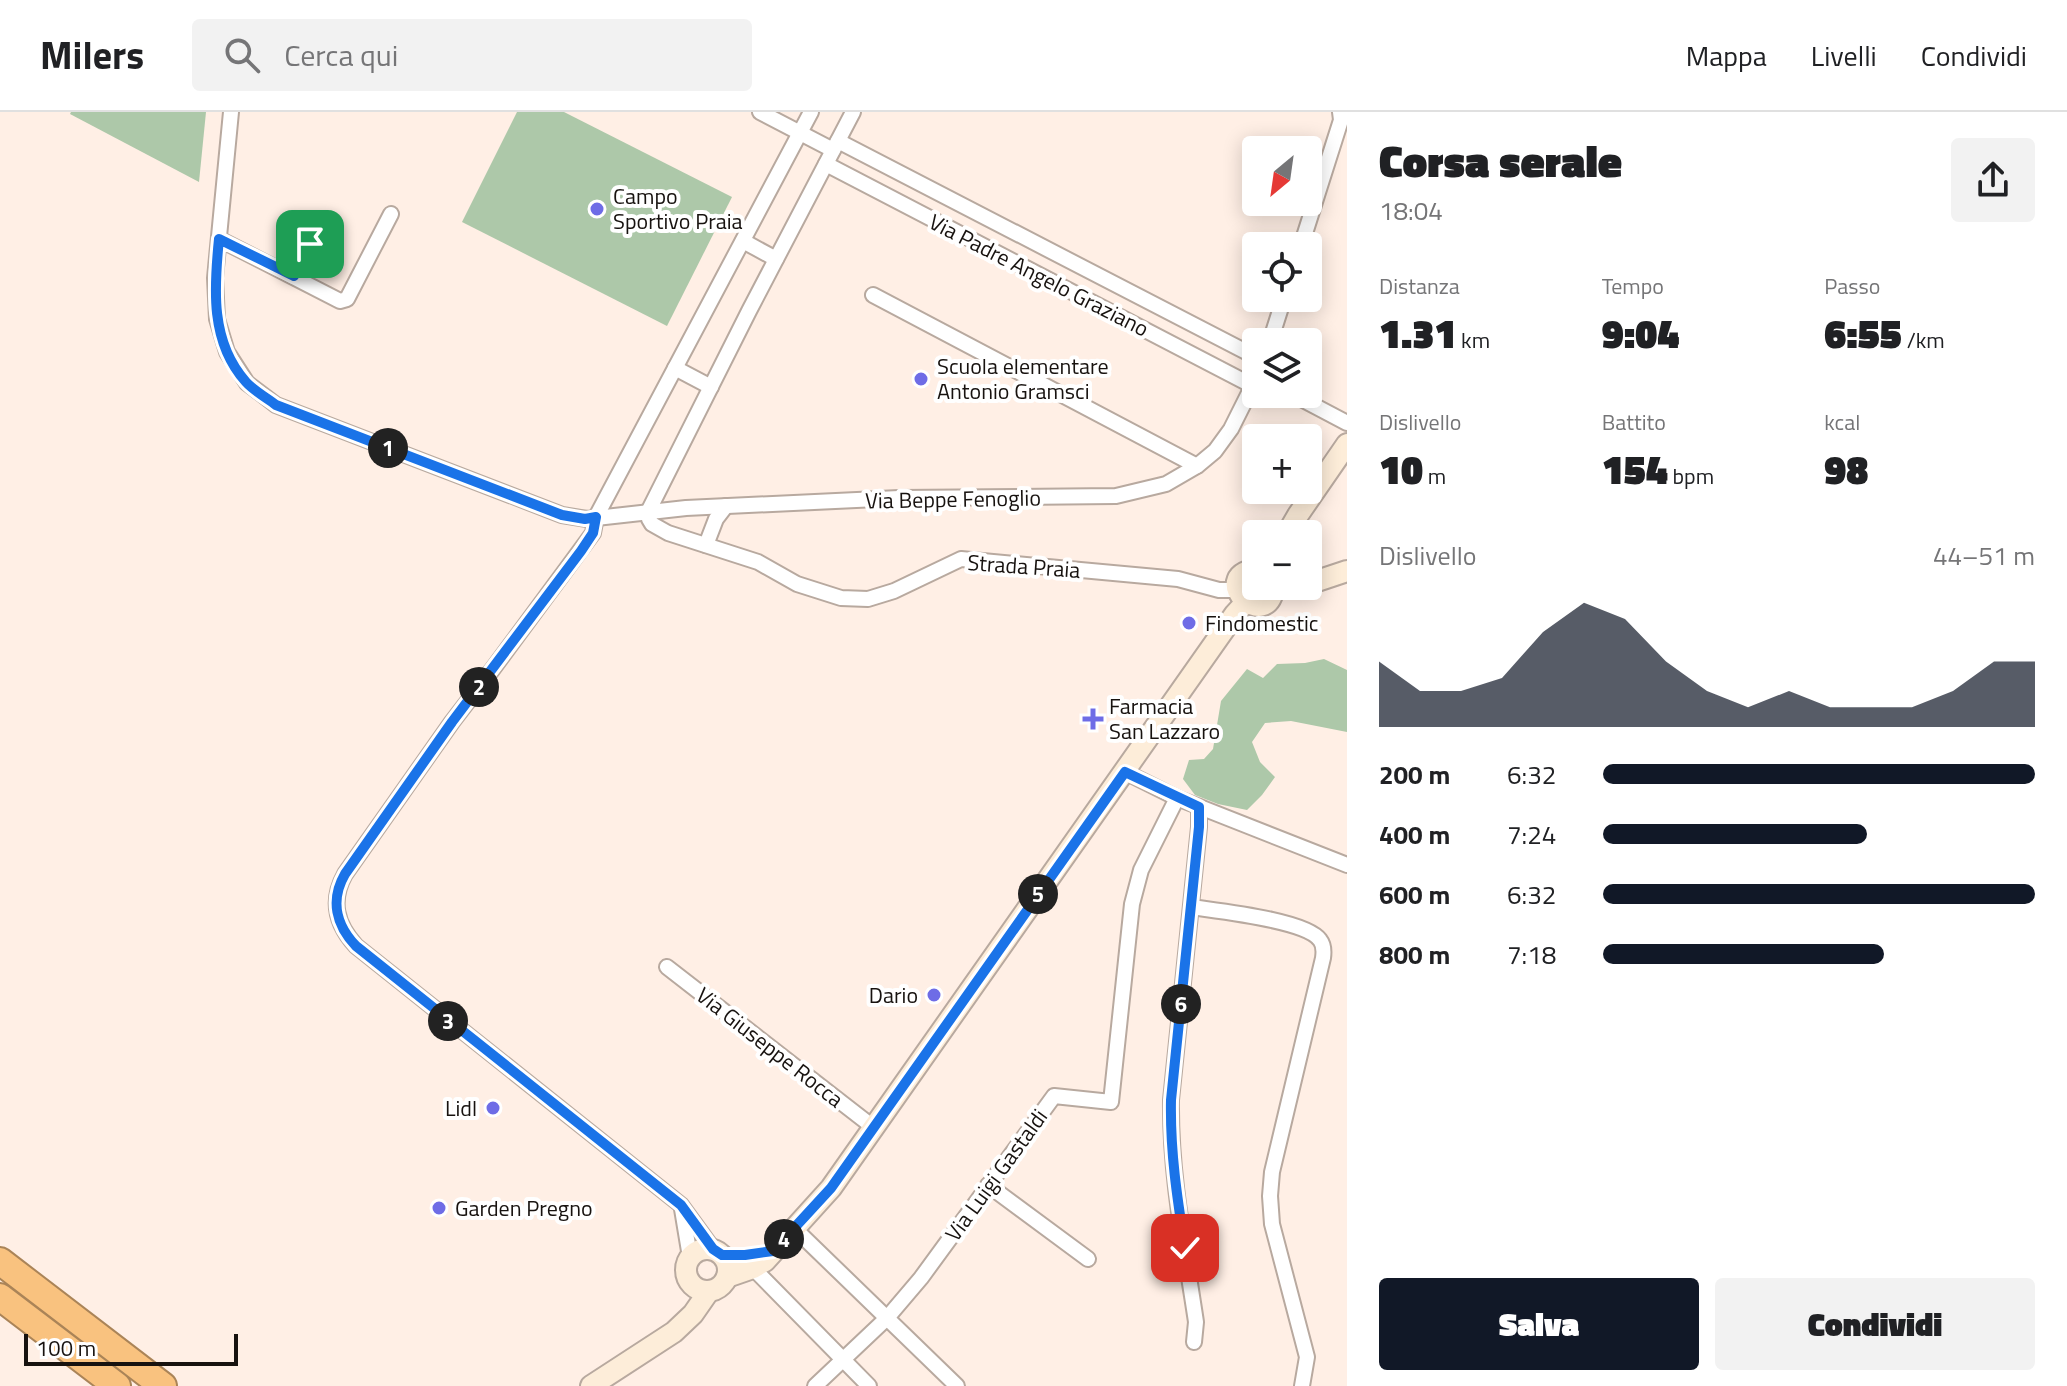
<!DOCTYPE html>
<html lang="it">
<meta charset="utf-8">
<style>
:root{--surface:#fff;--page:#f2f2f2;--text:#202124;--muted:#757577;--line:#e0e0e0;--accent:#111827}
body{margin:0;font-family:"Titillium Web",sans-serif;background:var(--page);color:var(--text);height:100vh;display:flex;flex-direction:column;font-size:30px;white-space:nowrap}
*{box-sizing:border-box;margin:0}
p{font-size:26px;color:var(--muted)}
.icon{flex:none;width:44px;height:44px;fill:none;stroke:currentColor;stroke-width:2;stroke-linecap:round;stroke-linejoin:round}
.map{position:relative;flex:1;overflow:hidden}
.side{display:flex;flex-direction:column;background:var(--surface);width:720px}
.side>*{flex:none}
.needle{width:52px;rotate:209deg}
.controls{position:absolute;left:1242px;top:24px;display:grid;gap:16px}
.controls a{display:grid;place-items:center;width:80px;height:80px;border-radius:8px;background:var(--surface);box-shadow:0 4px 20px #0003;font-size:40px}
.scale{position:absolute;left:24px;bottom:20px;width:214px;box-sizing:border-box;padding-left:8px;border:4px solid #17120f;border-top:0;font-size:22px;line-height:28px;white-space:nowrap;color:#17120f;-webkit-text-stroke:6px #fff;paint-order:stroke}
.pin{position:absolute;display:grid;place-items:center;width:68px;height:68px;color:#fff;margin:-34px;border-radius:16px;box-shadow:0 4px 12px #0006}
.km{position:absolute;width:40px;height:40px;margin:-20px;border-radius:50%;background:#222;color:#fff;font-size:22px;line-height:40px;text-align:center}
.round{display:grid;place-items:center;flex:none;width:84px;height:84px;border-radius:8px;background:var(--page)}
.summary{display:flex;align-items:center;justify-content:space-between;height:136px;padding:0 32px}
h1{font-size:44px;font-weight:800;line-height:60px}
.stats{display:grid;grid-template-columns:repeat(3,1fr);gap:12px;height:136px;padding:8px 32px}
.stats div{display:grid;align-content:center}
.stats b{font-size:40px;font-weight:800}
.stats small{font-size:22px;font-weight:400}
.stats p{font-size:22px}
.chart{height:224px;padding:16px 32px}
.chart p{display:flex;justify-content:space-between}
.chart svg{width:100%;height:144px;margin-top:8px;fill:var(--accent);opacity:.7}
.action{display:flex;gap:16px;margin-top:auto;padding:16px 32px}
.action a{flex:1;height:92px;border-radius:8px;background:var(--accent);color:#fff;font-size:32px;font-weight:800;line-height:92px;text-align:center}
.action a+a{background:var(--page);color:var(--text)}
ul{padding:0 32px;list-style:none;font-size:26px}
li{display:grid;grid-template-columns:128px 96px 1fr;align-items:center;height:60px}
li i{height:20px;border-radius:10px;background:var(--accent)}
header{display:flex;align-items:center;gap:48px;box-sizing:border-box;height:112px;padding:0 40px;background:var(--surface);border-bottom:2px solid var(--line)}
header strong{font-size:38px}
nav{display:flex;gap:44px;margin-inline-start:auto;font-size:28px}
.search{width:560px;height:72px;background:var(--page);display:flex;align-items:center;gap:20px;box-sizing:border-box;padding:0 28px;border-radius:8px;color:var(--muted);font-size:30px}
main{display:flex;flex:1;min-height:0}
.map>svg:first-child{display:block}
.green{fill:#adc8a9}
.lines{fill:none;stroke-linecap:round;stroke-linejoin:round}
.street-casing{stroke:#b8a99f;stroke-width:18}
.secondary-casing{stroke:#b8a99f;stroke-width:24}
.highway-casing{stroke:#aa8458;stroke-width:30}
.street{stroke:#fff;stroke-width:14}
.secondary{stroke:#fdedd9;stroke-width:20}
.highway{stroke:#f9c27f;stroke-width:26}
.route-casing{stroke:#fff;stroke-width:16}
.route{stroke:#1a73e8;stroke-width:10}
.poi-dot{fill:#6e6ce6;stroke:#fff;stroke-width:3}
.labels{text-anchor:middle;stroke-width:8;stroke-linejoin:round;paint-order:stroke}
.poi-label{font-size:22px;fill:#17120f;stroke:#fff;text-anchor:start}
.street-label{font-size:22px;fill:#17120f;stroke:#fff}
</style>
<header>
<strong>Milers</strong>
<div class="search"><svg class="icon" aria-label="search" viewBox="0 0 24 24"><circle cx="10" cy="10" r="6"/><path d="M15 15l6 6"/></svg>Cerca qui</div>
<nav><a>Mappa</a><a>Livelli</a><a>Condividi</a></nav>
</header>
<main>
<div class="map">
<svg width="1347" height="1274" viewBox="0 0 1347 1274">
<rect width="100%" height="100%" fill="#ffefe5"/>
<g class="green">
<polygon points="71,0 206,0 199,70 70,2"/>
<polygon points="517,0 564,0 732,85 667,214 462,110"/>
<polygon points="1324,547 1347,558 1347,620 1291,609 1265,611 1252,630 1260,650 1275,665 1262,683 1247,698 1218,692 1195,683 1183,667 1189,648 1204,647 1213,637 1221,589 1247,557 1263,566 1277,552 1305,551"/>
</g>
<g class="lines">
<defs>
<g id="street">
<polyline points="231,0 215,166 217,207 227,240 247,271 276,293 562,403 587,407 686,396 899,386 1116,384 1166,372 1197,354 1215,339 1231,317 1256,267"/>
<polyline points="760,0 833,38"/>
<polyline points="853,0 749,199 648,400 649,407 652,412 668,421 758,450 797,472 841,486 868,487 894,479 961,447 1178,467 1219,478 1238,478"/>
<polyline points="838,29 1256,245"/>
<polyline points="826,52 1253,274"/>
<polyline points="219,127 340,189 347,187 391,102"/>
<polyline points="743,129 776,147"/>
<polyline points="1301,134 1341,8 1340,0"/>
<polyline points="294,164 310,132"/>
<polyline points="873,183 1197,354"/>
<polyline points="1270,230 1284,186"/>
<polyline points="675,256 711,275"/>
<polyline points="1292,282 1347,311"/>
<polyline points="706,433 716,407 726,394"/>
<polyline points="1125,660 1177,686 1347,753"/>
<path d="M1191 795C1217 799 1306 808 1320 828 1324 833 1324 839 1323 846L1272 1060 1270 1084 1272 1112 1307 1245 1302 1274"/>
<polyline points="667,855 873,1015"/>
<polyline points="988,1073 1088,1147"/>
<polyline points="682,1097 690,1145"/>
<polyline points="795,1117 957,1274"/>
<path d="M713 1137 681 1093 356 834C336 812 330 789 345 762L452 610 492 558 593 421 596 405 811 0"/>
<polyline points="753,1156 869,1274"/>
<path d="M1194 1230 1196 1210C1185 1136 1170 1063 1171 988L1199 715V695"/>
<polyline points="815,1274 887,1206 921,1166 1054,984 1111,990 1132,792 1141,758 1177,686"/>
</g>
<g id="secondary">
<polyline points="1287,422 1298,403 1347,332"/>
<path d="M1256 457C1206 465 1268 524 1274 474"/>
<polyline points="1308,472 1347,459"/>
<circle cx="707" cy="1158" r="21"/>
<polyline points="727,1165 753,1156 765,1149 831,1076 1235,502 1246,490"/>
<polyline points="591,1274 674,1220 693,1202 709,1179"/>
</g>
<g id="highway">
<polyline points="0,1149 163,1274"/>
<polyline points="0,1185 117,1274"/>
</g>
</defs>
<use href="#street" class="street-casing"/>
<use href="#secondary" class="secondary-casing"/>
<use href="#highway" class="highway-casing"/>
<use href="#street" class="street"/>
<use href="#secondary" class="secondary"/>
<use href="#highway" class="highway"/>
</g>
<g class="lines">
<defs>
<path id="route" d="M310 132 294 164 219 127C214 176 210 230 246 270 254 279 267 286 276 293L562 403 585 407 596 405 593 421 581 439 452 610 345 762C330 788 336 813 356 834L681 1093 713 1137 722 1143H745L773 1139 831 1076 1125 660 1199 695V715L1171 988C1170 1039 1177 1085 1185 1136"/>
</defs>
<use href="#route" class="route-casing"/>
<use href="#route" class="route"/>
</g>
<g class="poi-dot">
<circle cx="597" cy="97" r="8"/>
<circle cx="921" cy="267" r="8"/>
<circle cx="1189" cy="511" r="8"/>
<path d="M1089 595h8v8h8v8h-8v8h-8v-8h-8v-8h8z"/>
<circle cx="934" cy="883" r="8"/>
<circle cx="493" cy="996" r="8"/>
<circle cx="439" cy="1096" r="8"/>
</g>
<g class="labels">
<g class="poi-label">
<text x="613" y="92">Campo<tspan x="613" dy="25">Sportivo Praia</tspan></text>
<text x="937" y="262">Scuola elementare<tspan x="937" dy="25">Antonio Gramsci</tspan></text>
<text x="1205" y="519">Findomestic</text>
<text x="1109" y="602">Farmacia<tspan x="1109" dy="25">San Lazzaro</tspan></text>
<text x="918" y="891" text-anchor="end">Dario</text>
<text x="477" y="1004" text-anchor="end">Lidl</text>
<text x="455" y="1104">Garden Pregno</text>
</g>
<g class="street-label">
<text transform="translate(1039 163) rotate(27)" y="8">Via Padre Angelo Graziano</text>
<text transform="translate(953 387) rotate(-1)" y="8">Via Beppe Fenoglio</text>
<text transform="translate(1024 454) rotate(4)" y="8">Strada Praia</text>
<text transform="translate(770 935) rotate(38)" y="8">Via Giuseppe Rocca</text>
<text transform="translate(996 1063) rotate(-54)" y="8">Via Luigi Gastaldi</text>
</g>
</g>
</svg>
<div class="controls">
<a><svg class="needle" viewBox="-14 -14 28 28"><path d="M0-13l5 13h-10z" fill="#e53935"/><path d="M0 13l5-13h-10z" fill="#757577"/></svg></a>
<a><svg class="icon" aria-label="locate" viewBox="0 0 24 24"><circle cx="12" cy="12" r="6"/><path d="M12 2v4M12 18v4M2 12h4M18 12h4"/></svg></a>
<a><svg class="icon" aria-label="layers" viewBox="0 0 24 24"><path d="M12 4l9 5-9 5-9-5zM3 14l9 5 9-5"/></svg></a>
<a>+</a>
<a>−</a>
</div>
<div class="scale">100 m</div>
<div class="pin" style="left:310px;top:132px;background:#1e9e55"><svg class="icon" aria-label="arrive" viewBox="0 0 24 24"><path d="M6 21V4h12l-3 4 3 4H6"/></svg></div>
<div class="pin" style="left:1185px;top:1136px;background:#d93025"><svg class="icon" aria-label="check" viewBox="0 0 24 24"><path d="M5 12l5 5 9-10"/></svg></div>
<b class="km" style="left:388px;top:336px">1</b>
<b class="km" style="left:479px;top:575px">2</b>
<b class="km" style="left:448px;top:909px">3</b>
<b class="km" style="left:784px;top:1127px">4</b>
<b class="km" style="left:1038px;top:782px">5</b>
<b class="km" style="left:1181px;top:892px">6</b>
</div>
<section class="side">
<div class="summary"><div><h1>Corsa serale</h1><p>18:04</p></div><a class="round"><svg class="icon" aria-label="share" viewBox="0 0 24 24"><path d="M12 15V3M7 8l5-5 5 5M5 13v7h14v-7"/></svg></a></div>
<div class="stats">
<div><p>Distanza</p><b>1.31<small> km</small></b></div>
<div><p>Tempo</p><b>9:04</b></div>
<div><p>Passo</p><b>6:55<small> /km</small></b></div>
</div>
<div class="stats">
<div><p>Dislivello</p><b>10<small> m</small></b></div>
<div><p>Battito</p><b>154<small> bpm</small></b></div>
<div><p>kcal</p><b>98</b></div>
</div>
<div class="chart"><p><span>Dislivello</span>44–51 m</p>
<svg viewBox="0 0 160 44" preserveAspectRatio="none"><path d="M0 44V24L10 33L20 33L30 29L40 15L50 6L60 11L70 24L80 33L90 38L100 33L110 38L120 38L130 38L140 33L150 24L160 24V44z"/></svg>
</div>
<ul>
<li><b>200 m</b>6:32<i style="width:100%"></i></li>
<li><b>400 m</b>7:24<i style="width:61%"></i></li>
<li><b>600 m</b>6:32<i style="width:100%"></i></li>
<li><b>800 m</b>7:18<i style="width:65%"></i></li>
</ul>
<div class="action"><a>Salva</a><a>Condividi</a></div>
</section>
</main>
